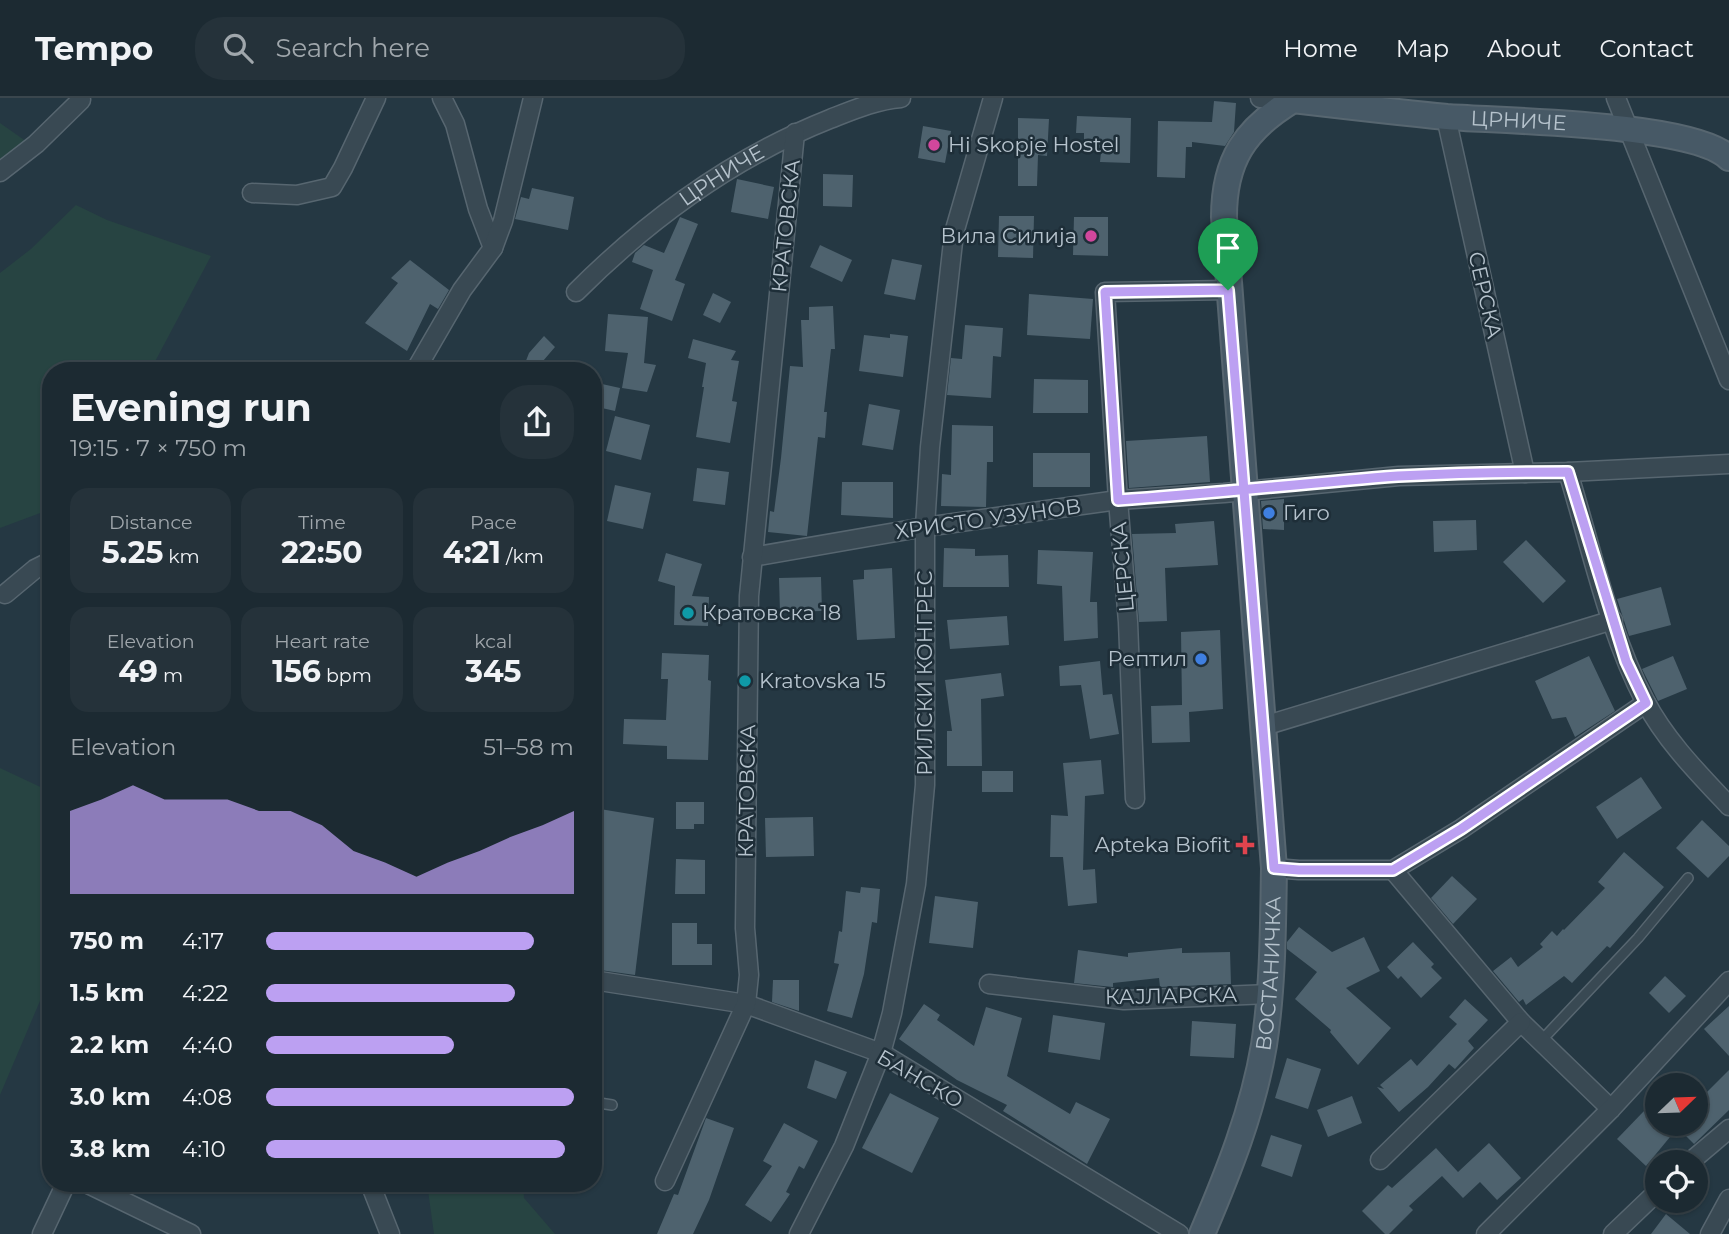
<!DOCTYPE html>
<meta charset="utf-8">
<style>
:root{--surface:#1c2a32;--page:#25323a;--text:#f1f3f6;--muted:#a0a7ac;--line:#3a464d;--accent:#bca0f2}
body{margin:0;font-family:Montserrat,sans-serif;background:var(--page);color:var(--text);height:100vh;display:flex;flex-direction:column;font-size:26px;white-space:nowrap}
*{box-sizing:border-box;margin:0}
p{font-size:23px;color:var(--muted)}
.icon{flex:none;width:38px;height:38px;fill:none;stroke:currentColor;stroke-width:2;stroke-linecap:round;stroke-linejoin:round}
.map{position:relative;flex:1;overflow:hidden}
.sheet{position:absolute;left:42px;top:264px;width:560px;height:830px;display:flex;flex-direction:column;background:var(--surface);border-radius:28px;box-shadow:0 2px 5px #0004,0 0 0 2px var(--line)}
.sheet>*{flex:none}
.needle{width:46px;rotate:67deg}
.buttons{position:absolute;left:1645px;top:975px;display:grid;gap:14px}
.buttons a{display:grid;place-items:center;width:63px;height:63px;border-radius:50%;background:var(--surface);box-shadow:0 2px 5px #0004,0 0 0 2px var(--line);font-size:35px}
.pin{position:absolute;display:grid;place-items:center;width:60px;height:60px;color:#fff;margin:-72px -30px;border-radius:50% 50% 50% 0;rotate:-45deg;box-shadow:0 0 7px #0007}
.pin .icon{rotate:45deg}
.round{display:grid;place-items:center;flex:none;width:74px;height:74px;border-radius:28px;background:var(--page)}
.headline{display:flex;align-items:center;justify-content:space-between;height:119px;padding:0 28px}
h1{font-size:38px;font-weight:700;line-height:52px}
.figures{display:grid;grid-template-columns:repeat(3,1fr);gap:10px;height:119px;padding:7px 28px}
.figures div{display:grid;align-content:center;border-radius:18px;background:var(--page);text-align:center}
.figures b{font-size:30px;font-weight:700}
.figures small{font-size:19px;font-weight:400}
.figures p{font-size:19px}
.chart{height:196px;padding:14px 28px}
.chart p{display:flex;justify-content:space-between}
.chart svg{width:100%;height:126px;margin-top:7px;fill:var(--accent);opacity:.7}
ul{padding:0 28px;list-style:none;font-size:23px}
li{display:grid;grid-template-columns:112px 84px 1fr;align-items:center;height:52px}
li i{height:18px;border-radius:9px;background:var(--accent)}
header{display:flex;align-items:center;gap:42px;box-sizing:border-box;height:98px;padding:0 35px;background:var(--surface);border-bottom:2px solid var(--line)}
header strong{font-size:33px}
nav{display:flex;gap:38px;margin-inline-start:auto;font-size:24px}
.search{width:490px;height:63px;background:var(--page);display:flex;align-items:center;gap:18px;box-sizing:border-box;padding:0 24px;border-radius:28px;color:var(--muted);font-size:26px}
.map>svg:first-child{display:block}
.green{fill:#274442}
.building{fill:#4e626e}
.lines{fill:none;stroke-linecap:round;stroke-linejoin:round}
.lane-casing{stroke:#576670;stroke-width:12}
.street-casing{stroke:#576670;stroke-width:21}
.secondary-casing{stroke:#576670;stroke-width:28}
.lane{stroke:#394953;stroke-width:9}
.street{stroke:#394953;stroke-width:18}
.secondary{stroke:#475966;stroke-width:24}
.route-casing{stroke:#fff;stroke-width:14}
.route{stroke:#bca0f2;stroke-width:9}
.hotel-dot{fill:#d1479c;stroke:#1e2e38;stroke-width:2.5}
.shop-dot{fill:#3f7fe0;stroke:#1e2e38;stroke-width:2.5}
.culture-dot{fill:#0f9aa8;stroke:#1e2e38;stroke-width:2.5}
.health-dot{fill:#e0444e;stroke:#1e2e38;stroke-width:2.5}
.labels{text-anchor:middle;stroke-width:5;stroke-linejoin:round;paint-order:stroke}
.street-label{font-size:21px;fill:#b6c3cd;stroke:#1e2e38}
.poi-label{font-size:21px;fill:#b6c3cd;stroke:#1e2e38;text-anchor:start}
</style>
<header>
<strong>Tempo</strong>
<div class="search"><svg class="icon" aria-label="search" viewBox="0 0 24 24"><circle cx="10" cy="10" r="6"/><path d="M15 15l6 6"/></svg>Search here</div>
<nav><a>Home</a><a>Map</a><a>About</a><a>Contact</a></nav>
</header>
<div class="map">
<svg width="1729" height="1136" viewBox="0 0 1729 1136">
<rect width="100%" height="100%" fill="#253843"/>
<g class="green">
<polygon points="0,25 27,44 0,66"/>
<polygon points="76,107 107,122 211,158 150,273 51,273 51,411 0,430 0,175 31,151"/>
<polygon points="0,670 51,694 51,877 0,997"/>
<polygon points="427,1085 523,1085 524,1100 555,1136 434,1136"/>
</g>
<g class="building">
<polygon points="1214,3 1236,5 1234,34 1225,48 1192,44 1192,49 1186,49 1185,80 1157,79 1158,23 1212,24"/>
<polygon points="1077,18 1131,20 1130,65 1100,64 1101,54 1084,54 1084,35 1076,35"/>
<polygon points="1018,20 1049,21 1047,58 1038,57 1037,88 1018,88"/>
<polygon points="923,28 951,33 945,65 918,60"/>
<polygon points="823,76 853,77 852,109 823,108"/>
<polygon points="737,81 774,89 768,121 731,114"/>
<polygon points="532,90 574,99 568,132 515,121 521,99 529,101"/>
<polygon points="999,118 1034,118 1033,160 998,159"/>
<polygon points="680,119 698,126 675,182 685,186 672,223 640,211 653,172 632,164 635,155 644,147 664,155"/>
<polygon points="1074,119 1108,119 1108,158 1073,157"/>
<polygon points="820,147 852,162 842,184 810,169"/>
<polygon points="892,161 922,167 915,202 884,196"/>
<polygon points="410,162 449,192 438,211 430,206 407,253 365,225 398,185 391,180"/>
<polygon points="713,195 731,204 720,225 703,217"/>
<polygon points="1029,196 1093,201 1090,241 1027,237"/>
<polygon points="833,208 835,251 831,251 824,314 827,314 825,340 818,339 807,438 768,434 770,413 774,414 781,360 790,268 803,269 801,222 809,222 809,209"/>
<polygon points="608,216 648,219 644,265 656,267 647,294 622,290 628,255 605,253"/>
<polygon points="965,227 1003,230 1001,259 993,258 991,300 947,297 951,260 962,261"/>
<polygon points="890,236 908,238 903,279 859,273 864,237 890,240"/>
<polygon points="544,238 555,249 543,263 556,273 522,273 529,255"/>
<polygon points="693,241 736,253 731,262 739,263 732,303 737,304 730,345 696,339 704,289 702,289 706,265 688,260"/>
<polygon points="1034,281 1088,282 1088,315 1033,315"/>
<polygon points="593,284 620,290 615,313 593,308"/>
<polygon points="869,306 900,312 893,352 862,347"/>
<polygon points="615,318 650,327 641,362 606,353"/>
<polygon points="952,327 993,328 993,364 987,364 986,409 941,408 942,376 951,377"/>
<polygon points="1207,338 1210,384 1129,390 1126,343"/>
<rect x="1033" y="355" width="57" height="34"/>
<polygon points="697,370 729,374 725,407 693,403"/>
<polygon points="842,384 893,384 893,420 841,417"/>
<polygon points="615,387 651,395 643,431 607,423"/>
<polygon points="1284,401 1284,432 1263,431 1261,403"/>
<polygon points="1476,422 1477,452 1434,454 1433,423"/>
<polygon points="1214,423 1218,467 1165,470 1167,523 1139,524 1132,436 1176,435 1175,426"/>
<polygon points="1526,442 1566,483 1543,505 1503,464"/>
<polygon points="944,450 975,451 975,458 1008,457 1009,489 943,489"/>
<polygon points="1038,452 1093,454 1090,504 1097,504 1098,540 1064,543 1062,488 1037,486"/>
<polygon points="666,455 702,466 692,498 709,499 708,528 674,527 675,488 658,483"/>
<polygon points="892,470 895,540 857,542 853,482 864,481 864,472"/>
<polygon points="821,479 822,513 780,514 779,480"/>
<polygon points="1661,489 1671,527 1629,538 1617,501"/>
<polygon points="1007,518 1009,547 950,551 947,522"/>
<polygon points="1220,532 1223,611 1189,614 1190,644 1152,645 1151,608 1182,607 1181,534"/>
<polygon points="662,555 709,557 708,582 711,583 708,662 667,661 667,648 623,646 624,621 666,622 668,581 661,581"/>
<polygon points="1589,558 1615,613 1575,639 1566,619 1552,621 1535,583"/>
<polygon points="1673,558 1687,591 1658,603 1642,571"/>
<polygon points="1100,563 1103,597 1112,596 1119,636 1090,641 1081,587 1060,588 1059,568"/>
<polygon points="1001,575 1004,598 981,601 982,668 947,668 947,633 952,633 945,582"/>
<polygon points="1101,662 1104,696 1085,698 1083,772 1095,771 1097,805 1068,808 1063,759 1050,759 1051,717 1068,718 1063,665"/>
<rect x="982" y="673" width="31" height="21"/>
<polygon points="1641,679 1662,710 1617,741 1596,709"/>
<polygon points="676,704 704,704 704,726 694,726 694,731 676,731"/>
<polygon points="600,711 654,720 635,877 593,871 593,746"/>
<polygon points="813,719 814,758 766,759 765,720"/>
<polygon points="1702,722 1729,748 1729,758 1708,780 1676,750"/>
<polygon points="1624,754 1664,789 1610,850 1607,848 1572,885 1564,878 1526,907 1523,901 1519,904 1493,873 1511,859 1518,869 1543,849 1540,846 1552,833 1557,838 1563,831 1564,832 1605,790 1598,784"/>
<polygon points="676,761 705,762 705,796 675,796"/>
<polygon points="1452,778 1477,801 1453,826 1431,800"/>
<polygon points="861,789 880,791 877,825 872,824 864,876 852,920 827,913 839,866 834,865 839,833 842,834 846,793 860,795"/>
<polygon points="935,798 978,804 973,850 929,845"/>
<polygon points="672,825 697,825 697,846 712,846 712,867 672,867"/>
<polygon points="1299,829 1332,854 1364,839 1380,873 1346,890 1391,930 1358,967 1330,934 1331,932 1295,901 1317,874 1287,851 1287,844"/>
<polygon points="1413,844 1434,866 1431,869 1442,880 1421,900 1401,878 1398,881 1387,869"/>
<polygon points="1182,850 1182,855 1230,854 1231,886 1160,889 1159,880 1113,885 1113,889 1074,885 1078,852 1128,859 1128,855"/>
<polygon points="1665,878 1686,898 1669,915 1649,895"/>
<polygon points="773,882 799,882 799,913 772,904"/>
<polygon points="1465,901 1488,922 1468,943 1474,950 1455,971 1449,966 1428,989 1399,1014 1377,989 1384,991 1380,987 1411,961 1417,968 1457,926 1449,919"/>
<polygon points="924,906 940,917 937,922 974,948 986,909 1022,920 1007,978 1070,1016 1076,1004 1110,1021 1087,1066 1003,1013 1007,1007 957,982 899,941"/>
<polygon points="1729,908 1729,958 1704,931"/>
<polygon points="1053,917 1105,925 1100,962 1048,954"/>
<polygon points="1192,923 1236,926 1234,960 1190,958"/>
<polygon points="1287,960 1321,971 1308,1011 1275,1000"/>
<polygon points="815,962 847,974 836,1001 807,990"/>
<polygon points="1729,972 1729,1012 1694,1046 1674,1026 1696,1026 1696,1005"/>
<polygon points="890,995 939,1020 912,1075 862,1050"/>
<polygon points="1352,998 1362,1025 1328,1039 1317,1012"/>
<polygon points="1644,1013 1670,1039 1646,1068 1617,1041"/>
<polygon points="706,1020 734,1030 709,1102 693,1136 657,1136 674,1096 678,1097"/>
<polygon points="784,1025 818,1043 804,1071 799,1068 786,1094 790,1096 771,1124 745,1107 772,1068 763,1063"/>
<polygon points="1271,1037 1302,1047 1292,1079 1261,1068"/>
<polygon points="1489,1045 1521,1080 1497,1102 1480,1084 1463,1100 1442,1078 1409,1108 1413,1112 1389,1136 1385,1136 1362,1113 1388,1087 1392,1090 1436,1050 1458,1074"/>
<polygon points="1666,1116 1690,1136 1651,1136"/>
</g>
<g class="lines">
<defs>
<g id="lane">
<polyline points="1540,944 1638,840 1688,780"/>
<polyline points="593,1004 612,1007"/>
</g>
<g id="street">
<polyline points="442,0 455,26 478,111 493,150"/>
<polyline points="1260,0 1293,2"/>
<polyline points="1616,0 1729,282"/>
<polyline points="1446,19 1525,375"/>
<polyline points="0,74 36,46 81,2"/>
<polyline points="252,95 297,97 332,89 343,70 376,0"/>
<path id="s1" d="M576 194C649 121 734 59 830 21 853 12 876 2 901 0"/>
<polyline points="415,273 462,192 493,150 503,123 533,0"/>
<path d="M1568 374C1591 449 1609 535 1645 603 1666 643 1699 676 1729 708"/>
<polyline points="752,459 925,429 1118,402 1224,395 1399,378 1568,374 1729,366"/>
<polyline points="5,496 35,471 51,463"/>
<polyline points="1264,628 1613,522"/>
<polyline points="1135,701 1128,524 1118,402 1105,194 1229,192"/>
<polyline points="1274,770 1299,772 1393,772 1461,731 1646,605"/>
<polyline points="1393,772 1521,924 1611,1011"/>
<polyline points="593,882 746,906 881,955 1179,1136"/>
<polyline points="989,886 1124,902 1270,896"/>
<polyline points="1380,1062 1521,924"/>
<polyline points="1690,1064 1729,1031"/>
<polyline points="665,1083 746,906 749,877 745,830 749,498 795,35"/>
<polyline points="86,1085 191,1136"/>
<polyline points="373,1093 390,1136"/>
<polyline points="42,1136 66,1085"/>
<polyline points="799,1136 844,1048 881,955 892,915 916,786 925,687 925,429 930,349 954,135 993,0"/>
<polyline points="1486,1136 1611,1011 1729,883"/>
<polyline points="1613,1136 1657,1094"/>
<polyline points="1710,1136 1729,1101"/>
</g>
<g id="secondary">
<path id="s2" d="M1202 1136C1228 1075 1253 1013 1264 947 1273 888 1273 829 1274 770L1224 119C1224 62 1245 31 1293 2 1344 8 1395 14 1447 19 1502 23 1694 25 1729 60"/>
</g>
</defs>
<use href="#lane" class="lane-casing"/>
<use href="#street" class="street-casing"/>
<use href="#secondary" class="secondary-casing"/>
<use href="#lane" class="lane"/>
<use href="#street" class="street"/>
<use href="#secondary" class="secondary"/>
</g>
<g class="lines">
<defs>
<path id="route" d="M1228 192 1274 770 1299 772H1393L1461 731 1646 605 1626 563 1568 374C1512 374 1455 375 1398 378 1305 385 1212 396 1118 402L1105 194 1228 192"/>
</defs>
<use href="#route" class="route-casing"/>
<use href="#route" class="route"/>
</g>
<g class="hotel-dot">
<circle cx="934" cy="47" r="7"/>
<circle cx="1091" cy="138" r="7"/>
</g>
<g class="shop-dot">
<circle cx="1269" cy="415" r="7"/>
<circle cx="1201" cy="561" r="7"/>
</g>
<g class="culture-dot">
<circle cx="688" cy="515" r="7"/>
<circle cx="745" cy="583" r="7"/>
</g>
<path class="health-dot" d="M1241.5 736.5h7v7h7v7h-7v7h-7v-7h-7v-7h7z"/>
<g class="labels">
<g class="street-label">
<text dy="7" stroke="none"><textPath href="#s2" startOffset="1400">ЦРНИЧЕ</textPath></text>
<text dy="7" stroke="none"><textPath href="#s1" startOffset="187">ЦРНИЧЕ</textPath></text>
<text transform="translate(786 128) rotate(-84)" y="7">КРАТОВСКА</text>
<text transform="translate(1485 197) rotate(77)" y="7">СЕРСКА</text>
<text transform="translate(988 421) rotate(-8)" y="7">ХРИСТО УЗУНОВ</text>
<text transform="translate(1123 469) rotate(-95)" y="7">ЦЕРСКА</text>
<text transform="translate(925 575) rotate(-90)" y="7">РИЛСКИ КОНГРЕС</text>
<text transform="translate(747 693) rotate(-89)" y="7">КРАТОВСКА</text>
<text dy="7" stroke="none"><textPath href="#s2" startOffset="271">ВОСТАНИЧКА</textPath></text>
<text transform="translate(1171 898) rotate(-1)" y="7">КАЈЛАРСКА</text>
<text transform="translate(920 981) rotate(30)" y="7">БАНСКО</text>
</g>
<g class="poi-label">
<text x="948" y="54">Hi Skopje Hostel</text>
<text x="1077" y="145" text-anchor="end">Вила Силија</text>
<text x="1283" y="422">Гиго</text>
<text x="702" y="522">Кратовска 18</text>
<text x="1187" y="568" text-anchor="end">Рептил</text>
<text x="759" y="590">Kratovska 15</text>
<text x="1231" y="754" text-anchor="end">Apteka Biofit</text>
</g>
</g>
</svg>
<div class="buttons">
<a><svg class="needle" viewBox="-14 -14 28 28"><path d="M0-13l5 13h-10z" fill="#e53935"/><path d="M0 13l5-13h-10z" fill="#a0a7ac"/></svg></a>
<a><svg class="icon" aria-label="locate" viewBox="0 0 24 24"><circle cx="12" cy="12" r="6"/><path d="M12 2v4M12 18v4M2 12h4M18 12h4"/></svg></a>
</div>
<div class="pin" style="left:1228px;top:192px;background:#1e9e55"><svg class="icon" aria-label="arrive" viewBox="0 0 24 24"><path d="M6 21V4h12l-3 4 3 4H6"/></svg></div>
<section class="sheet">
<div class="headline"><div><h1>Evening run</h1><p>19:15 · 7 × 750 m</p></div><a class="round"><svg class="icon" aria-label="share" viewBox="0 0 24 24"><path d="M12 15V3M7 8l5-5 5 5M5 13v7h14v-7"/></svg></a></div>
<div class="figures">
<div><p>Distance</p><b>5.25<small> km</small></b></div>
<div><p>Time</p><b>22:50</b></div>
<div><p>Pace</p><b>4:21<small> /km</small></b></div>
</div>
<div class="figures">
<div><p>Elevation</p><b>49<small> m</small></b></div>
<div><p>Heart rate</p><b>156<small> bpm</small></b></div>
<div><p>kcal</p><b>345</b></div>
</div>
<div class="chart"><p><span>Elevation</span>51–58 m</p>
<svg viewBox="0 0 160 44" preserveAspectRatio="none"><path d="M0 44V15L10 11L20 6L30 11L40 11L50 11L60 15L70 15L80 20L90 29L100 33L110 38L120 33L130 29L140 24L150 20L160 15V44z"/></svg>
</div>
<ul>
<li><b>750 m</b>4:17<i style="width:87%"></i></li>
<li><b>1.5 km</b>4:22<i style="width:81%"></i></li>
<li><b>2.2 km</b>4:40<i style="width:61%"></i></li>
<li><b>3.0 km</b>4:08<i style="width:100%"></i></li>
<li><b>3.8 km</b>4:10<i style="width:97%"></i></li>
</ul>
</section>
</div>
